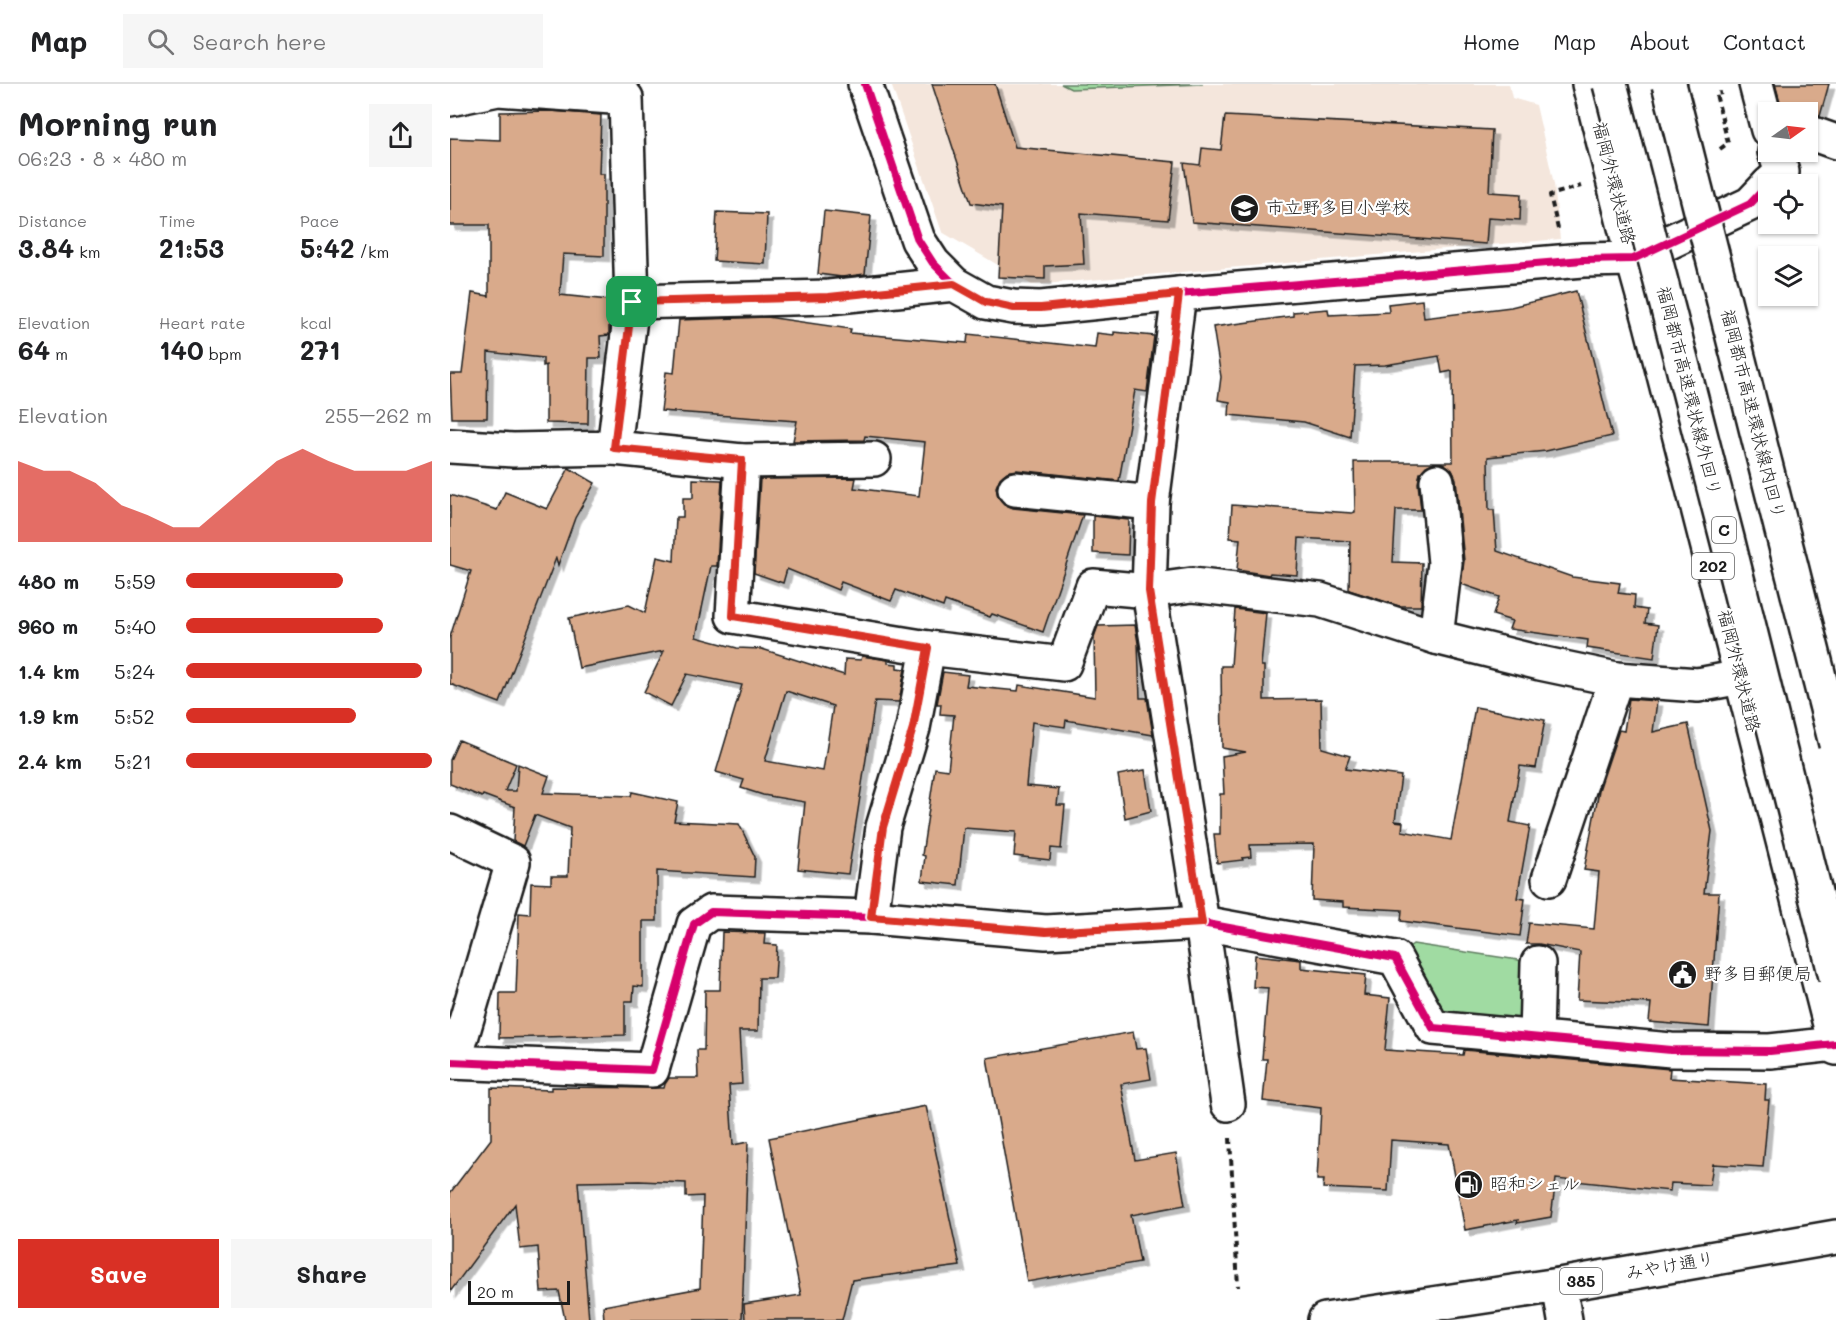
<!DOCTYPE html>
<meta charset="utf-8">
<style>
:root{--surface:#fff;--page:#f6f6f6;--text:#202124;--muted:#757577;--line:#e0e0e0;--accent:#d93025}
body{margin:0;font-family:Mali,"Klee One",sans-serif;background:var(--page);color:var(--text);height:100vh;display:flex;flex-direction:column;font-size:22px;white-space:nowrap}
*{box-sizing:border-box;margin:0}
p{font-size:20px;color:var(--muted)}
.icon{flex:none;width:33px;height:33px;fill:none;stroke:currentColor;stroke-width:2;stroke-linecap:round;stroke-linejoin:round}
.map{position:relative;flex:1;overflow:hidden}
.panel{display:flex;flex-direction:column;background:var(--surface);width:450px}
.panel>*{flex:none}
.needle{width:39px;rotate:76deg}
.fabs{position:absolute;left:1308px;top:18px;display:grid;gap:12px}
.fabs a{display:grid;place-items:center;width:60px;height:60px;border-radius:0px;background:var(--surface);box-shadow:0 2px 4px #0004;font-size:30px}
.scale{position:absolute;left:18px;bottom:15px;width:102px;box-sizing:border-box;padding-left:6px;border:3px solid #1c1c1c;border-top:0;font-size:16px;line-height:21px;white-space:nowrap;color:#1c1c1c;-webkit-text-stroke:4px #fff;paint-order:stroke}
.pin{position:absolute;display:grid;place-items:center;width:51px;height:51px;color:#fff;margin:-26px;border-radius:12px;box-shadow:0 3px 9px #0006}
.round{display:grid;place-items:center;flex:none;width:63px;height:63px;border-radius:0px;background:var(--page)}
.head{display:flex;align-items:center;justify-content:space-between;height:102px;padding:0 18px}
h1{font-size:33px;font-weight:700;line-height:45px}
.stats{display:grid;grid-template-columns:repeat(3,1fr);gap:9px;height:102px;padding:6px 18px}
.stats div{display:grid;align-content:center}
.stats b{font-size:26px;font-weight:700}
.stats small{font-size:16px;font-weight:400}
.stats p{font-size:16px}
.chart{height:168px;padding:12px 18px}
.chart p{display:flex;justify-content:space-between}
.chart svg{width:100%;height:108px;margin-top:6px;fill:var(--accent);opacity:.7}
.primary-button{display:flex;gap:12px;margin-top:auto;padding:12px 18px}
.primary-button a{flex:1;height:69px;border-radius:0px;background:var(--accent);color:#fff;font-size:24px;font-weight:700;line-height:69px;text-align:center}
.primary-button a+a{background:var(--page);color:var(--text)}
ul{padding:0 18px;list-style:none;font-size:20px}
li{display:grid;grid-template-columns:96px 72px 1fr;align-items:center;height:45px}
li i{height:15px;border-radius:8px;background:var(--accent)}
header{display:flex;align-items:center;gap:36px;box-sizing:border-box;height:84px;padding:0 30px;background:var(--surface);border-bottom:2px solid var(--line)}
header strong{font-size:28px}
nav{display:flex;gap:33px;margin-inline-start:auto;font-size:21px}
.search{width:420px;height:54px;background:var(--page);display:flex;align-items:center;gap:15px;box-sizing:border-box;padding:0 21px;border-radius:0px;color:var(--muted);font-size:22px}
main{display:flex;flex:1;min-height:0}
.map>svg:first-child{display:block}
.built{fill:#f4e6dc}
.green{fill:#a0dba2;stroke:#5e7c5f;stroke-width:1.5}
.building{fill:#d9aa8b;stroke:#1c1c1c;stroke-width:1.5;fill-rule:evenodd;filter:url(#shadow)}
.lines{fill:none;stroke-linecap:round;stroke-linejoin:round}
.minor-casing{stroke:#1c1c1c;stroke-width:38}
.highway-casing{stroke:#1c1c1c;stroke-width:38}
.path{stroke:#1c1c1c;stroke-width:4;stroke-dasharray:6 4.5;stroke-linecap:butt}
.minor{stroke:#fff;stroke-width:33}
.highway{stroke:#fff;stroke-width:33}
.highway-bridge-casing{stroke:#1c1c1c;stroke-width:38;stroke-linecap:butt}
.highway-bridge{stroke:#fff;stroke-width:33}
.cycleway-casing{stroke:#fff;stroke-width:11}
.cycleway{stroke:#d6006c;stroke-width:8}
.route-casing{stroke:#fff;stroke-width:12}
.route{stroke:#d93025;stroke-width:8}
.labels{text-anchor:middle;stroke-width:4.5;stroke-linejoin:round;paint-order:stroke}
.shield{fill:#fff;stroke:#606060;stroke-width:1.5}
.shield-label{font-size:16px;font-weight:bold;fill:#1c1c1c}
.street-label{font-size:18px;fill:#1c1c1c;stroke:#fff}
.poi-label{font-size:18px;fill:#1c1c1c;stroke:#fff;text-anchor:start}
</style>
<header>
<strong>Map</strong>
<div class="search"><svg class="icon" aria-label="search" viewBox="0 0 24 24"><circle cx="10" cy="10" r="6"/><path d="M15 15l6 6"/></svg>Search here</div>
<nav><a>Home</a><a>Map</a><a>About</a><a>Contact</a></nav>
</header>
<main>
<section class="panel">
<div class="head"><div><h1>Morning run</h1><p>06:23 · 8 × 480 m</p></div><a class="round"><svg class="icon" aria-label="share" viewBox="0 0 24 24"><path d="M12 15V3M7 8l5-5 5 5M5 13v7h14v-7"/></svg></a></div>
<div class="stats">
<div><p>Distance</p><b>3.84<small> km</small></b></div>
<div><p>Time</p><b>21:53</b></div>
<div><p>Pace</p><b>5:42<small> /km</small></b></div>
</div>
<div class="stats">
<div><p>Elevation</p><b>64<small> m</small></b></div>
<div><p>Heart rate</p><b>140<small> bpm</small></b></div>
<div><p>kcal</p><b>271</b></div>
</div>
<div class="chart"><p><span>Elevation</span>255–262 m</p>
<svg viewBox="0 0 160 44" preserveAspectRatio="none"><path d="M0 44V11L10 15L20 15L30 20L40 29L50 33L60 38L70 38L80 29L90 20L100 11L110 6L120 11L130 15L140 15L150 15L160 11V44z"/></svg>
</div>
<ul>
<li><b>480 m</b>5:59<i style="width:64%"></i></li>
<li><b>960 m</b>5:40<i style="width:80%"></i></li>
<li><b>1.4 km</b>5:24<i style="width:96%"></i></li>
<li><b>1.9 km</b>5:52<i style="width:69%"></i></li>
<li><b>2.4 km</b>5:21<i style="width:100%"></i></li>
</ul>
<div class="primary-button"><a>Save</a><a>Share</a></div>
</section>
<div class="map">
<svg width="1386" height="1236" viewBox="0 0 1386 1236">
<defs>
<filter id="shadow"><feDropShadow dx="5.5" dy="5.5" stdDeviation="0" flood-color="#0004"/></filter>
</defs>
<rect width="100%" height="100%" fill="#fff"/>
<filter id="ink" filterUnits="userSpaceOnUse"><feTurbulence type="fractalNoise" baseFrequency=".0167" numOctaves="2"/><feDisplacementMap in="SourceGraphic" scale="12" xChannelSelector="R" yChannelSelector="G"/><feConvolveMatrix kernelMatrix="1 2 1 2 8 2 1 2 1" color-interpolation-filters="sRGB"/></filter>
<g filter="url(#ink)">
<polygon class="built" points="441,0 1059,0 1062,14 1086,21 1104,100 1110,155 582,201 492,148"/>
<g class="green">
<polygon points="611,0 753,0 621,5"/>
<polygon points="963,860 1088,879 1086,953 983,944 945,874"/>
</g>
<g class="building">
<polygon points="482,0 545,0 565,63 725,78 718,136 631,129 634,180 595,182 595,195 548,193 552,123 521,119"/>
<polygon points="1325,0 1379,0 1370,32 1331,21"/>
<polygon points="101,27 151,31 149,90 154,90 154,172 113,170 110,211 159,216 159,251 150,252 151,274 139,274 138,340 96,339 96,281 93,282 93,274 38,268 37,334 2,334 0,290 12,290 22,209 39,212 39,141 0,141 0,54 50,56 50,28"/>
<polygon points="775,32 1042,46 1039,108 1071,110 1070,136 1038,134 1036,160 742,138 734,79 750,81 752,64 771,66"/>
<polygon points="374,127 421,132 415,190 392,193 368,190"/>
<polygon points="267,128 317,130 315,180 264,177"/>
<polygon points="1126,207 1162,352 1096,367 1038,373 1039,426 1044,426 1047,467 1122,493 1170,499 1168,509 1185,511 1184,524 1197,526 1195,539 1208,541 1204,574 1137,564 1138,556 1059,545 1062,537 1043,531 1049,513 1011,500 1014,477 1006,395 1002,386 994,380 985,378 976,382 970,389 968,399 971,426 946,426 943,478 972,479 971,522 949,522 899,506 900,457 849,454 847,491 820,489 819,491 787,486 790,455 780,454 782,421 902,429 905,428 904,378 1003,378 1002,287 992,289 989,272 935,281 905,282 900,353 854,338 779,331 780,318 768,316 771,293 763,243 843,232 843,228 878,225 879,231 939,228 938,220 972,216 974,234 1061,223"/>
<polygon points="317,233 401,245 400,249 517,259 518,250 645,264 647,249 664,251 664,248 704,252 697,308 685,306 669,397 567,386 557,388 550,394 546,403 548,413 554,420 563,424 633,431 593,548 542,530 540,533 495,517 493,523 446,506 441,517 391,498 388,506 337,485 333,499 304,489 310,395 406,394 404,404 469,412 475,358 415,352 414,356 343,357 347,337 211,327 216,288 224,289 229,236"/>
<polygon points="119,384 145,399 125,434 108,481 106,474 50,619 0,600 0,553 21,487 0,481 0,411 47,426 55,408 97,425"/>
<path d="M243 395 272 396 267 482H261L246 553 287 564 312 565 394 591 395 575 411 576 412 572 438 576V579L447 580V584L455 585 449 618 425 617 398 790 348 785 355 718 313 711 291 704 294 696 266 688 292 601 237 590 221 622 194 608 214 567 129 584 119 534 179 521 195 529 207 473 224 477 226 433H233V414H243ZM336 607 383 622 373 687 315 677Z"/>
<polygon points="643,432 679,436 678,471 643,469"/>
<polygon points="785,525 816,529 811,582 814,582 814,616 871,615 872,664 900,672 895,685 951,692 945,737 953,738 952,747 1001,756 1025,623 1095,636 1086,684 1070,682 1060,738 1080,742 1067,814 1075,815 1070,852 951,837 952,826 893,823 893,818 862,816 864,760 800,761 801,773 792,774 793,776 767,779 764,750 770,750 770,710 774,710 772,672 796,668 772,664 771,582 781,582"/>
<polygon points="685,541 688,559 690,614 697,614 703,651 616,636 615,643 582,638 576,702 609,705 607,721 615,721 611,765 601,764 600,776 564,772 566,748 514,744 508,801 472,797 475,772 472,771 485,684 498,686 504,631 490,630 491,620 487,620 493,588 518,591 516,602 568,607 569,601 645,613 644,553 648,542"/>
<polygon points="1179,615 1207,617 1203,648 1238,640 1262,747 1254,809 1269,809 1259,943 1199,938 1201,919 1127,916 1130,868 1089,860 1076,860 1079,839 1144,845 1149,788 1134,786 1149,706 1169,646 1174,647"/>
<polygon points="9,656 66,680 55,707 66,707 68,680 99,692 93,709 181,712 182,708 228,718 224,737 289,740 305,773 304,793 207,787 207,837 193,837 193,903 184,902 183,917 175,917 175,951 49,954 50,909 66,909 69,829 80,830 81,799 101,800 101,792 118,792 120,744 85,731 73,762 63,757 65,723 33,711 32,713 0,700 0,676"/>
<polygon points="695,686 701,727 675,734 668,691"/>
<polygon points="272,848 315,849 314,860 327,861 325,894 309,894 308,947 289,947 292,1000 279,1001 283,1061 298,1058 292,1236 154,1236 153,1222 250,1204 253,1112 236,1113 236,1099 189,1097 128,1098 139,1236 115,1236 109,1207 91,1208 88,1163 70,1165 65,1120 0,1208 0,1109 41,1055 41,1004 101,1006 101,1003 214,1004 215,1000 219,994 248,994 247,966 254,966 255,906 270,906"/>
<polygon points="805,871 851,876 851,884 916,891 914,911 940,914 935,966 1013,971 1014,966 1220,985 1219,994 1316,1000 1315,1016 1319,1016 1313,1083 1263,1080 1260,1101 1221,1099 1220,1107 1106,1095 1101,1133 1067,1139 1068,1136 1015,1146 999,1060 941,1056 938,1107 873,1104 874,1096 867,1096 871,1024 813,1017 817,975 812,975 818,904 803,903"/>
<polygon points="683,948 686,965 696,964 701,995 671,1000 685,1076 726,1069 735,1121 681,1131 690,1178 577,1198 537,974"/>
<polygon points="476,1022 510,1182 402,1196 392,1236 295,1236 294,1220 351,1211 319,1054"/>
</g>
<g class="lines">
<defs>
<g id="minor">
<polyline points="415,0 468,156 483,179 504,200 536,218 563,223 591,224 729,210 1133,176 1183,175 1300,120 1318,101"/>
<polyline points="1306,0 1318,46"/>
<polyline points="0,15 48,5 176,14 182,218"/>
<polyline points="1358,48 1386,58"/>
<polyline points="1319,100 1332,88 1325,68"/>
<polyline points="729,210 702,419 699,507 742,501 870,516 986,553 1090,579 1166,595 1248,601 1291,593"/>
<polyline points="0,362 63,366 164,364 182,218 379,213 504,200"/>
<polyline points="164,364 292,377 424,375"/>
<polyline points="292,377 283,532 478,564 463,644 433,743 421,833"/>
<polyline points="565,405 702,419"/>
<polyline points="986,553 995,479 987,397"/>
<polyline points="478,564 614,580 643,502 699,507 752,839 778,1020"/>
<polyline points="0,748 63,778 4,978"/>
<polyline points="1099,795 1166,595"/>
<polyline points="1086,953 1088,879"/>
<polyline points="0,978 202,986 244,840 261,828 421,833 596,848 752,839 945,874 983,944 1221,966 1320,967 1385,960"/>
<polyline points="1109,1201 1115,1236"/>
</g>
<g id="highway">
<polyline points="1139,0 1183,175 1201,240 1386,964"/>
<polyline points="875,1236 1109,1201 1386,1153"/>
</g>
</defs>
<use href="#minor" class="minor-casing"/>
<use href="#highway" class="highway-casing"/>
<g class="path">
<polyline points="1270,65 1278,59 1266,10 1272,9"/>
<polyline points="1108,145 1100,111 1131,102"/>
<polyline points="780,1054 788,1203"/>
</g>
<use href="#minor" class="minor"/>
<use href="#highway" class="highway"/>
<defs>
<g id="highway-bridge">
<polyline points="1160,0 1278,458 1386,893"/>
<polyline points="1219,0 1386,660"/>
</g>
</defs>
<use href="#highway-bridge" class="highway-bridge-casing"/>
<use href="#highway-bridge" class="highway-bridge"/>
<defs>
<g id="cycleway">
<polyline points="415,0 468,156 483,179 504,200 536,218 563,223 591,224 729,210 1133,176 1183,175 1300,120 1318,101"/>
<polyline points="0,978 202,986 244,840 261,828 421,833 596,848 752,839 945,874 983,944 1221,966 1320,967 1385,960"/>
</g>
</defs>
<use href="#cycleway" class="cycleway-casing"/>
<use href="#cycleway" class="cycleway"/>
</g>
</g>
<g class="lines" filter="url(#ink)">
<defs>
<polygon id="route" points="504,200 536,218 564,224 591,224 729,210 702,419 699,507 752,839 596,848 421,833 433,743 463,644 478,564 283,532 292,376 164,364 182,218 379,213"/>
</defs>
<use href="#route" class="route-casing"/>
<use href="#route" class="route"/>
</g>
<defs>
<symbol id="school-disc" viewBox="-11 -11 22 22"><circle r="9.5" fill="#1c1c1c" stroke="#fff"/><path d="M0-5L7-2L0 1L-7-2ZM-4 1L0 2.5L4 1V4Q0 6-4 4Z" fill="#fff"/></symbol>
<symbol id="civic-disc" viewBox="-11 -11 22 22"><circle r="9.5" fill="#1c1c1c" stroke="#fff"/><path d="M-.6-6.5H3V-4.5H.6V-3L4-1V1h2V6H-6V1h2V-1L-.6-3ZM-1.2 2.5V6h2.4V2.5Z" fill="#fff"/></symbol>
<symbol id="fuel-disc" viewBox="-11 -11 22 22"><circle r="9.5" fill="#1c1c1c" stroke="#fff"/><path d="M-5.5-6h7V0h2V4h1.3V-2.5L3-4.5l.8-.8L6-3V5H2.5V1h-1V6h-7ZM-4.2-4.7v3.2H.2V-4.7Z" fill="#fff"/></symbol>
</defs>
<g fill-rule="evenodd">
<use href="#school-disc" x="778" y="108" width="33" height="33"/>
<use href="#civic-disc" x="1216" y="874" width="33" height="33"/>
<use href="#fuel-disc" x="1002" y="1084" width="33" height="33"/>
</g>
<g class="labels">
<g class="shield">
<rect x="1262" y="433" width="24" height="26" rx="4.5"/>
<rect x="1242" y="469" width="42" height="26" rx="4.5"/>
<rect x="1110" y="1184" width="42" height="26" rx="4.5"/>
</g>
<g class="shield-label">
<text x="1274" y="452">C</text>
<text x="1263" y="488">202</text>
<text x="1131" y="1203">385</text>
</g>
<g class="street-label">
<text transform="translate(1164 99) rotate(76)" y="6">福岡外環状道路</text>
<text transform="translate(1239 307) rotate(76)" y="6">福岡都市高速環状線外回り</text>
<text transform="translate(1303 330) rotate(76)" y="6">福岡都市高速環状線内回り</text>
<text transform="translate(1289 587) rotate(76)" y="6">福岡外環状道路</text>
<text transform="translate(1220 1182) rotate(-10)" y="6">みやけ通り</text>
</g>
<g class="poi-label">
<text x="816" y="130">市立野多目小学校</text>
<text x="1254" y="896">野多目郵便局</text>
<text x="1040" y="1106">昭和シェル</text>
</g>
</g>
</svg>
<div class="fabs">
<a><svg class="needle" viewBox="-14 -14 28 28"><path d="M0-13l5 13h-10z" fill="#e53935"/><path d="M0 13l5-13h-10z" fill="#757577"/></svg></a>
<a><svg class="icon" aria-label="locate" viewBox="0 0 24 24"><circle cx="12" cy="12" r="6"/><path d="M12 2v4M12 18v4M2 12h4M18 12h4"/></svg></a>
<a><svg class="icon" aria-label="layers" viewBox="0 0 24 24"><path d="M12 4l9 5-9 5-9-5zM3 14l9 5 9-5"/></svg></a>
</div>
<div class="scale">20 m</div>
<div class="pin" style="left:182px;top:218px;background:#1e9e55"><svg class="icon" aria-label="arrive" viewBox="0 0 24 24"><path d="M6 21V4h12l-3 4 3 4H6"/></svg></div>
</div>
</main>
